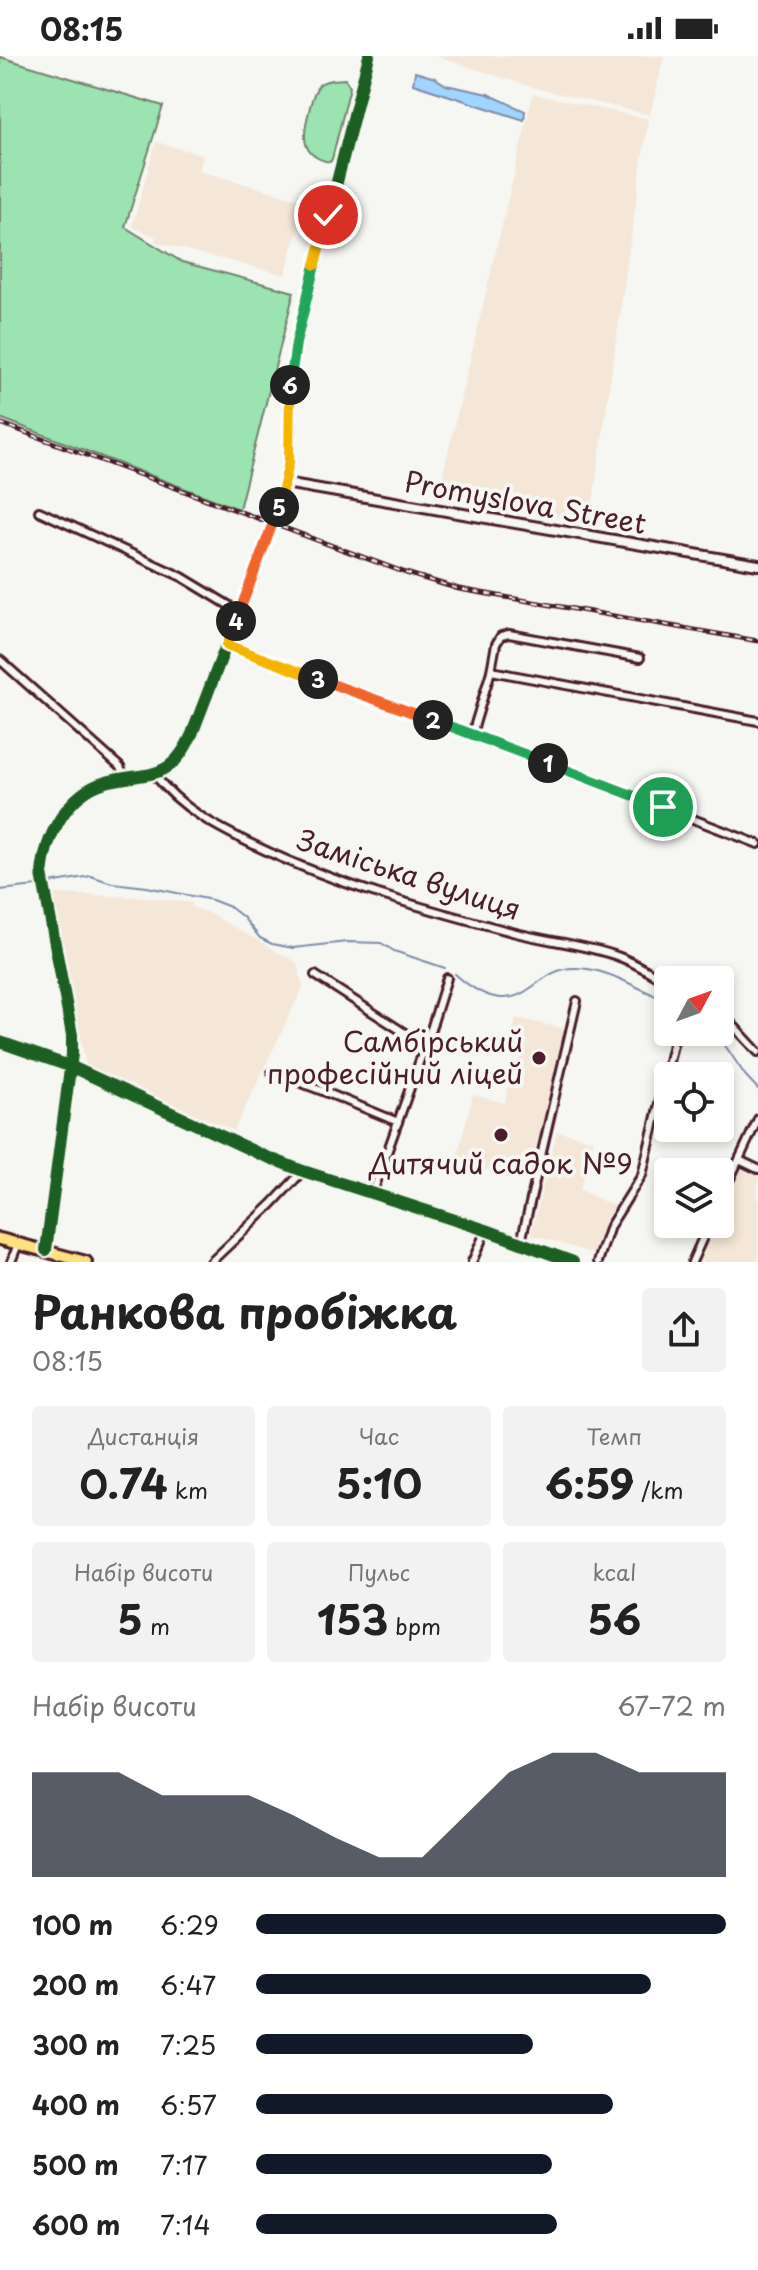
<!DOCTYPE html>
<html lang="uk">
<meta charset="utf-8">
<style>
:root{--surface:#fff;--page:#f2f2f2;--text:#222;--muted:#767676;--accent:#111827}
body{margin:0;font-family:"Playpen Sans",sans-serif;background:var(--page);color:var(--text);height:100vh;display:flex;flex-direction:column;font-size:30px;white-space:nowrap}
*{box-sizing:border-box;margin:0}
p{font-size:26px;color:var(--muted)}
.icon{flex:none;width:44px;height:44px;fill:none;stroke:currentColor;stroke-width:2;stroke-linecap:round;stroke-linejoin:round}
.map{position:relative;height:1206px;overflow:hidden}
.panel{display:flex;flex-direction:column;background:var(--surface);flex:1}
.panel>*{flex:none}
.needle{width:52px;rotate:49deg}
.tools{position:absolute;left:654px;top:910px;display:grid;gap:16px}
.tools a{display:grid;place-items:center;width:80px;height:80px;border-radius:8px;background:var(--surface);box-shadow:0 4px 12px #0003;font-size:40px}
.pin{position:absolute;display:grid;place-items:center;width:68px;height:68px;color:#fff;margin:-34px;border:4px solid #fff;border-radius:50%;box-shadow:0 2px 8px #0007}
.km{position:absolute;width:40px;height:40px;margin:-20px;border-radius:50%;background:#222;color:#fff;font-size:22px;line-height:40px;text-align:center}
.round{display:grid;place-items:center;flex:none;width:84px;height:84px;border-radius:8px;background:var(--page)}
.overview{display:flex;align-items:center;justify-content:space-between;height:136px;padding:0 32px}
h1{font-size:44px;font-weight:700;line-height:60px}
.metrics{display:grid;grid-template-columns:repeat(3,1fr);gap:12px;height:136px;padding:8px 32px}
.metrics div{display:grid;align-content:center;border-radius:8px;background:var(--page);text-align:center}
.metrics b{font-size:40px;font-weight:700}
.metrics small{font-size:22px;font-weight:400}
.metrics p{font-size:22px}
.chart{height:224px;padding:16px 32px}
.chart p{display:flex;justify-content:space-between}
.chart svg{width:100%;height:144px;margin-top:8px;fill:var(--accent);opacity:.7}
ul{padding:0 32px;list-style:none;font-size:26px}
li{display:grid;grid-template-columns:128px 96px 1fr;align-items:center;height:60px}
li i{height:20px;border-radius:10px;background:var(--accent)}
.status{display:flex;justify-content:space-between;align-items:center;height:56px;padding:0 40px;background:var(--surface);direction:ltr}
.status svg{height:22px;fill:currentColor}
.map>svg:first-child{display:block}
.built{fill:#f4e7d8}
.green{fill:#9be4b2;stroke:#72826e;stroke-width:2}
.water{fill:#9fd5fe;stroke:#7d8caa;stroke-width:2}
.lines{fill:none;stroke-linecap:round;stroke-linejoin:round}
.stream{stroke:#7d8caa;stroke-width:2}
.minor-casing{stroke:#4a1f2b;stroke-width:12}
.tertiary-casing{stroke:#4a1f2b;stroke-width:14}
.secondary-casing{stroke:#4a1f2b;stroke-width:15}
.primary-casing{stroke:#4a1f2b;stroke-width:16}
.minor{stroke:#f6f6f2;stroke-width:6}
.tertiary{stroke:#f6f6f2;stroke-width:8}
.secondary{stroke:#f6f6f2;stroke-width:9}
.primary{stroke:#fde080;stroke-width:10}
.rail-casing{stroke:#4a1f2b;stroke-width:5}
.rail{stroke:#f6f6f2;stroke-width:2;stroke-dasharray:6;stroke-linecap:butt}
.cycleway-casing{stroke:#f6f6f2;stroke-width:17}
.cycleway{stroke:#1b5e20;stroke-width:12}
.split-1-casing{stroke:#fff;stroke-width:16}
.split-2-casing{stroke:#fff;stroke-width:16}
.split-3-casing{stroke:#fff;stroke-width:16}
.split-4-casing{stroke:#fff;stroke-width:16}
.split-5-casing{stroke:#fff;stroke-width:16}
.split-6-casing{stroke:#fff;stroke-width:16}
.split-7-casing{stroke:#fff;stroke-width:16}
.split-8-casing{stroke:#fff;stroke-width:16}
.split-1{stroke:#22a559;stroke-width:10}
.split-2{stroke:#22a559;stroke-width:10}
.split-3{stroke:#f0652b;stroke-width:10}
.split-4{stroke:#f5b400;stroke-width:10}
.split-5{stroke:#f0652b;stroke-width:10}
.split-6{stroke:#f5b400;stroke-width:10}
.split-7{stroke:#22a559;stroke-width:10}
.split-8{stroke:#f5b400;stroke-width:10}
.poi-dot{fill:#4a1f2b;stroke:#f6f6f2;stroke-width:3}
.labels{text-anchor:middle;stroke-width:8;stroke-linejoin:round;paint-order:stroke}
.street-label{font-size:28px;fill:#4a1f2b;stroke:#f6f6f2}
.poi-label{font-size:28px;fill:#4a1f2b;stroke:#f6f6f2;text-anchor:end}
</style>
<div class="status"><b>08:15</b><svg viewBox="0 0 49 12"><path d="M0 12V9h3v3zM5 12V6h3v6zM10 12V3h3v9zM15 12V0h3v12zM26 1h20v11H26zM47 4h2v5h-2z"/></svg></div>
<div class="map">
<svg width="758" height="1206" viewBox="0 0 758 1206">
<rect width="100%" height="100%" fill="#f6f6f2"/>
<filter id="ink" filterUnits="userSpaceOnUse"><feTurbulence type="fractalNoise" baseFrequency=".0125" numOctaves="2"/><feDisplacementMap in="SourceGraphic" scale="16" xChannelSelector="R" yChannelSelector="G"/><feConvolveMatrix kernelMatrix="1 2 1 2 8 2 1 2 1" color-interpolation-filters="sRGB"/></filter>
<g filter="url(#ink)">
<g class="built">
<polygon points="435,0 664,0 650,59 535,32"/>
<polygon points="533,38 648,63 590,466 438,439"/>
<polygon points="156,86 203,99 199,115 306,145 285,219 155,186 156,181 132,171"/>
<polygon points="53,838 145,841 193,847 192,851 211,858 297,907 303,931 234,1075 86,1009"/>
<polygon points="516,962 565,973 528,1124 456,1105 473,1039 505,1047 511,1010 519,1010 522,994 510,991"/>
<polygon points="557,1075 594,1084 580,1134 614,1150 607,1161 594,1198 531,1178"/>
<polygon points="742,1113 758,1120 758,1206 698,1206 716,1168 720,1168 720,1159"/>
</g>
<g class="green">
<polygon points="0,1 163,50 125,171 182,206 294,236 239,453 0,362"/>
<path d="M345 23 350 31 332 103 330 106C297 100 304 75 310 51 312 43 314 34 320 28 327 23 337 24 345 23Z"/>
</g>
<polygon class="water" points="415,16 435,22 446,29 488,38 525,55 524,64 413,28"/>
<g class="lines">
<g class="stream">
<polyline points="50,827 91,820 112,827 147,831 212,844 230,851 243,861 260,882 272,888 293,892 347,886 381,887 394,895 445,912"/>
<polyline points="0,834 36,830"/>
<path d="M455 918C474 935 501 952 526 935 542 925 555 911 576 912 611 913 636 933 668 945"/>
<polyline points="716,976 745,1019 758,1033"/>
</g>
<defs>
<g id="minor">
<polyline points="39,455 182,521 240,556"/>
<polyline points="227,589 472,678 758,788"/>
<polyline points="0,604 120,711 125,723"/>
<polyline points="491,615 758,665"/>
<polyline points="472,678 491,615 496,588 501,580 509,578 640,602"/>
<path d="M154 718C181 753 218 772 258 791 339 830 426 853 512 876 546 885 581 888 614 899 633 905 651 917 668 927"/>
<polyline points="315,919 425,990"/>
<polyline points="720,955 758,996"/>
<polyline points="0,986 72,1011 262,1099 303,1115 486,1174 573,1206"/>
<polyline points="272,1016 325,1036 398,1066"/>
<polyline points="739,1104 758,1113"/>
<polyline points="373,1136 432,970 447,922"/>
<polyline points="720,1144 758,1063"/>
<polyline points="521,1186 577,945"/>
<polyline points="11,1206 18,1188"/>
<polyline points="211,1206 272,1148 303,1115"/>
<polyline points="472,1206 486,1174"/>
<polyline points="598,1206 610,1170 642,1119 676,976"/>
<polyline points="692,1206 709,1168"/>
</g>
<polyline id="tertiary" points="285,427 758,509"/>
<path id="secondary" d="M46 1194 72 998V979L42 818C45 781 67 737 106 726 149 715 170 727 192 678L280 449 289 406 290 330 296 287 369 0"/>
<polyline id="primary" points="0,1183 86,1206"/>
</defs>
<use href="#minor" class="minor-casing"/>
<use href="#tertiary" class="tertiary-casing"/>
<use href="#secondary" class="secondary-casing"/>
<use href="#primary" class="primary-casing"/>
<use href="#minor" class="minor"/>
<use href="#tertiary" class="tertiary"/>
<use href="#secondary" class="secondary"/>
<use href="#primary" class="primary"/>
<defs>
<polyline id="rail" points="0,367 406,517 459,533 758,585"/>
</defs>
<use href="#rail" class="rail-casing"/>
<use href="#rail" class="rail"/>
<defs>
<g id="cycleway">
<polyline points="0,986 72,1011 262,1099 303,1115 486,1174 573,1206"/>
<path d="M46 1194 72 998V979L42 818C45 781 67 737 106 726 149 715 170 727 192 678L280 449 289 406 290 330 296 287 369 0"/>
</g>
</defs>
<use href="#cycleway" class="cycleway-casing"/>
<use href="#cycleway" class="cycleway"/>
</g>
</g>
<g class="lines" filter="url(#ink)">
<defs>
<polyline id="split-1" points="548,707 663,751"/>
<polyline id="split-2" points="433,664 548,707"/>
<polyline id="split-3" points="318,623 433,664"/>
<polyline id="split-4" points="236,565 227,589 318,623"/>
<polyline id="split-5" points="236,565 279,451"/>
<polyline id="split-6" points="279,451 289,406 290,329"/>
<polyline id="split-7" points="290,329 296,287 315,209"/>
<polyline id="split-8" points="315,209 328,159"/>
</defs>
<use href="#split-1" class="split-1-casing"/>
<use href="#split-2" class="split-2-casing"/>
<use href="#split-3" class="split-3-casing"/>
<use href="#split-4" class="split-4-casing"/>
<use href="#split-5" class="split-5-casing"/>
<use href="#split-6" class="split-6-casing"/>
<use href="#split-7" class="split-7-casing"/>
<use href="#split-8" class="split-8-casing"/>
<use href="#split-1" class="split-1"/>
<use href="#split-2" class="split-2"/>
<use href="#split-3" class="split-3"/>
<use href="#split-4" class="split-4"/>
<use href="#split-5" class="split-5"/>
<use href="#split-6" class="split-6"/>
<use href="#split-7" class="split-7"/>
<use href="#split-8" class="split-8"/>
</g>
<g class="poi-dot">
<circle cx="539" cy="1002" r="8"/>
<circle cx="501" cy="1079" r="8"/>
</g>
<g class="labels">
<g class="street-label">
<text transform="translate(525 447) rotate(10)" y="10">Promyslova Street</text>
<text transform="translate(409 819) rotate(18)" y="10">Заміська вулиця</text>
</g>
<g class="poi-label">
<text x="523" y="996">Самбірський<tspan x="523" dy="32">професійний ліцей</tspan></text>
<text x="501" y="1118" text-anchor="middle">Дитячий садок №9</text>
</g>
</g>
</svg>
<div class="tools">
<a><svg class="needle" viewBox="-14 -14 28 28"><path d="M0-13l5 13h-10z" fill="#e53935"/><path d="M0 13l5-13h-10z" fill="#767676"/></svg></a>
<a><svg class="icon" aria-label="locate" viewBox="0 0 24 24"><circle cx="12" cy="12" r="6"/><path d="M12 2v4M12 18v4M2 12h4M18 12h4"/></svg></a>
<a><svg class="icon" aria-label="layers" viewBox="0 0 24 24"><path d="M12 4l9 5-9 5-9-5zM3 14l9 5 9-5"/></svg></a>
</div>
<div class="pin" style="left:663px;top:751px;background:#1e9e55"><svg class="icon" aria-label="arrive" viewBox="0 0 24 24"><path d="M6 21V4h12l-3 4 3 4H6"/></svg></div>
<div class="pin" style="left:328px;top:159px;background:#d93025"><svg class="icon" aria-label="check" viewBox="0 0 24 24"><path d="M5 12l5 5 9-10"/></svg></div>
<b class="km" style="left:548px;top:707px">1</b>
<b class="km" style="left:433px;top:664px">2</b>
<b class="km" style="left:318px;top:623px">3</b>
<b class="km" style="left:236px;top:565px">4</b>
<b class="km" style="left:279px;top:451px">5</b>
<b class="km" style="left:290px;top:329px">6</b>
</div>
<section class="panel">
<div class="overview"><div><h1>Ранкова пробіжка</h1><p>08:15</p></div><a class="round"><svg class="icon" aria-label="share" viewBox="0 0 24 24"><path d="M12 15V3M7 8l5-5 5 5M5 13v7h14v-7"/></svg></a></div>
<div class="metrics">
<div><p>Дистанція</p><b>0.74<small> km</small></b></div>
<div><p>Час</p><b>5:10</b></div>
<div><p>Темп</p><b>6:59<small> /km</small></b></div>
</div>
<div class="metrics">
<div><p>Набір висоти</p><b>5<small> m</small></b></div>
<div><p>Пульс</p><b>153<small> bpm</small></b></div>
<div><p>kcal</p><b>56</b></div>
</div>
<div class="chart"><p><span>Набір висоти</span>67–72 m</p>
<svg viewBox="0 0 160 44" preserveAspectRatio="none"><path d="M0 44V12L10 12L20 12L30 19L40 19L50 19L60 25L70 32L80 38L90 38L100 25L110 12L120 6L130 6L140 12L150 12L160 12V44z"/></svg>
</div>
<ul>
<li><b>100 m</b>6:29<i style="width:100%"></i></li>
<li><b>200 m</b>6:47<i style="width:84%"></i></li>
<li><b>300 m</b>7:25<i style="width:59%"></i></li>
<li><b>400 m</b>6:57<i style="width:76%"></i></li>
<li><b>500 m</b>7:17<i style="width:63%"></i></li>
<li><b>600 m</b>7:14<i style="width:64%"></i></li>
</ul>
</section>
